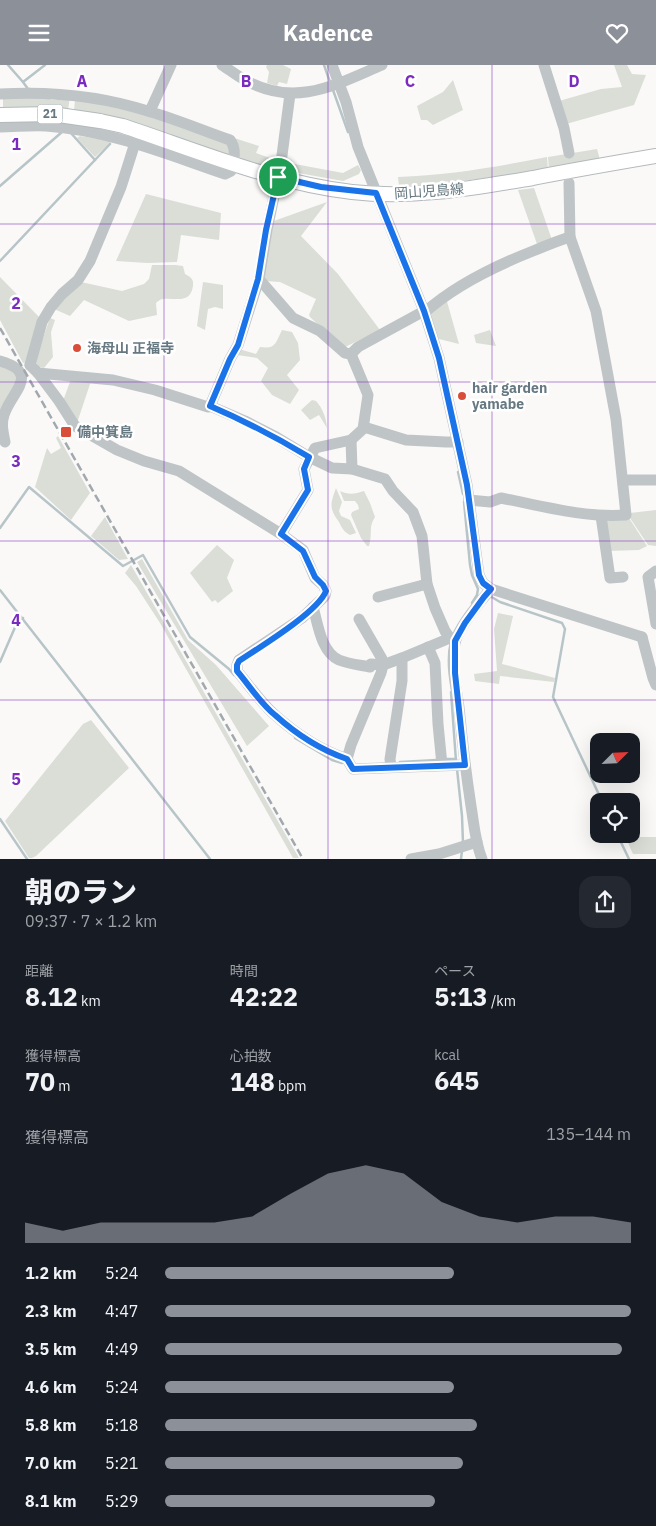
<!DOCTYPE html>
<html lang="ja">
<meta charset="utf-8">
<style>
:root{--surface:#171b24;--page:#242831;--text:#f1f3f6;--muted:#9ea1a6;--accent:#8c9099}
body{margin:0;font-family:"IBM Plex Sans","Noto Sans JP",sans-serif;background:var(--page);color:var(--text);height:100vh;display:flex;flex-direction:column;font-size:19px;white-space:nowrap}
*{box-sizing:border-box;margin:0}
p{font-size:16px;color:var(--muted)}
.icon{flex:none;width:28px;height:28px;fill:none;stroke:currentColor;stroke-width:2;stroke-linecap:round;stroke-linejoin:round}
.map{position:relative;height:794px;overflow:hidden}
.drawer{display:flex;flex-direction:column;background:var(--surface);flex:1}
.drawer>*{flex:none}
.needle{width:32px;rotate:66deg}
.controls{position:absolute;left:590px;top:668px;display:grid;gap:10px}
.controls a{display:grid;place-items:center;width:50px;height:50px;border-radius:10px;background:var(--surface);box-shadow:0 5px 20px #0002;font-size:25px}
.pin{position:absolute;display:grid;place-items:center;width:42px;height:42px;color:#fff;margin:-21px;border:2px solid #fff;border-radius:50%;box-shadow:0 1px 5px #0007}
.round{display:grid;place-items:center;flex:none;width:52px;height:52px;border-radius:15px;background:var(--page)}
.overview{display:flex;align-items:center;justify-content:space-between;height:85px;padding:0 25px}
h1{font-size:28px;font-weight:800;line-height:38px}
.stats{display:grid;grid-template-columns:repeat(3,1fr);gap:8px;height:85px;padding:5px 25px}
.stats div{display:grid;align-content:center}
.stats b{font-size:25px;font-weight:800}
.stats small{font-size:14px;font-weight:400}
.stats p{font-size:14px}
.chart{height:140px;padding:10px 25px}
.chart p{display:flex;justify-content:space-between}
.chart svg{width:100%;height:90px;margin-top:5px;fill:var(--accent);opacity:.7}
ul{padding:0 25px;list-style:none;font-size:16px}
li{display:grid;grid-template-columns:80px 60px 1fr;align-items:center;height:38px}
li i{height:12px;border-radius:6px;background:var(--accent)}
header{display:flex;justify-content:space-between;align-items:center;height:65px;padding:0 25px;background:var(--accent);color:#fff;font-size:22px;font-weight:800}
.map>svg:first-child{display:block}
.green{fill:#daded7}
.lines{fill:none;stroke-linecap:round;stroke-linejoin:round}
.stream{stroke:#b8c5c8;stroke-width:2.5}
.major-casing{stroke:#b3b9bc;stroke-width:16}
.minor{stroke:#bfc4c7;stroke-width:11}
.major{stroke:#fff;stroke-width:14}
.rail{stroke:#a1a9ae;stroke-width:2.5;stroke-dasharray:8 4;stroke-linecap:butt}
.major-bridge-casing{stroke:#b3b9bc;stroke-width:16;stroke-linecap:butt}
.major-bridge{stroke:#fff;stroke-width:14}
.route-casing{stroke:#fff;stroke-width:10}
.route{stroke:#1a73e8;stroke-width:6}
.grid{fill:none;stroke:#7b2cbf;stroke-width:1;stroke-opacity:0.55}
.poi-dot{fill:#d94e38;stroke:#fff;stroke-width:2}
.labels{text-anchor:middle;stroke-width:5;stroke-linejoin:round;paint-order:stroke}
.shield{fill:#fff;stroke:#94a0a7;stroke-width:1}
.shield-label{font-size:12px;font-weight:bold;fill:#667881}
.street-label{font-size:14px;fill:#667881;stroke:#fff}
.poi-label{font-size:14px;font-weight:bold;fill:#667881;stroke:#fff;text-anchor:start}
.grid-label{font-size:16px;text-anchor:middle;font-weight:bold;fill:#7b2cbf;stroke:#fff;stroke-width:5;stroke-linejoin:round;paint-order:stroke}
</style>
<header><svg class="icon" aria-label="menu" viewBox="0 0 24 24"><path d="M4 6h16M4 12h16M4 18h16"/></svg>Kadence<svg class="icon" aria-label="heart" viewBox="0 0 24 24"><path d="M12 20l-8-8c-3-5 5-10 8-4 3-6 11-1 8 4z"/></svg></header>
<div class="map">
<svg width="656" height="794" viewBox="0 0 656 794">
<rect width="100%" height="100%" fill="#faf9f8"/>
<g class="green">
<polygon points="267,0 283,0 291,4 287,19 279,17 277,21 267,18 269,7 266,2"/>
<polygon points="614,0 627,0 632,9 646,10 634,40 566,59 559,36 601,24 622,22"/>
<polygon points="453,15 463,45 433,60 427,55 421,55 417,41 443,27"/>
<polygon points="49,30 51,35 56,35 61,32 70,32 68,45 3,44 3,32"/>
<polygon points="75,34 157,52 228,78 230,88 228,90 74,46"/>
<polygon points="80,71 112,76 95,92 77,73"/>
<polygon points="234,73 259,81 256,88 278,96 276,100 272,104 241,94 238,90"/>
<polygon points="597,84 600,95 549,105 548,92"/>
<path d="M547 92 548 105 431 120 399 121 398 112C450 110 496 102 547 92Z"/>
<polygon points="284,97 343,108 358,100 361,105 359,109 343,116 287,106"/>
<polygon points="534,123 552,175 537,179 518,125"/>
<polygon points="146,129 221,148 219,175 181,170 177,197 147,198 116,196"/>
<polygon points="327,137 301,171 338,209 380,265 343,283 310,252 309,250 316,234 280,217 265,216 263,210 271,157"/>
<path d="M152 200H175L183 201 185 209C190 212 194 213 193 221 190 240 175 232 163 234 161 234 158 236 156 238L157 250 129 256 84 235 70 251 54 244 81 217 122 226 144 219 149 214Z"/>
<polygon points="0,212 40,253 27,297 23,298 0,255"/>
<polygon points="203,217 223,220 223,244 215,242 208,244 205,265 197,261"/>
<path d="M446 233 459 279 435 273C428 248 424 250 446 233Z"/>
<polygon points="50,253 55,255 51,267 53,292 44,303 39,302 35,296"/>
<path d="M282 265 292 267 298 278 300 295 287 310 299 325 290 339 272 330 261 316 268 303 257 293 237 290 239 284 256 289 260 282C276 284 275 279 282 265Z"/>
<polygon points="490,265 496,281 476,278 474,270"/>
<polygon points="0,299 19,309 0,369"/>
<polygon points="71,314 91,316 77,358 63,336"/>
<path d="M312 335 316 336C323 344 326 352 327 363L319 350 310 355 301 345Z"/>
<polygon points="58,371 90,428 71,455 35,422 47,383 51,389 61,383 56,373"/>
<path d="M336 423 342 437 339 446 341 451 350 455 356 468 350 470C344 467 342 463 339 457 329 443 330 440 336 423Z"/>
<path d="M340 426C349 430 355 429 364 426L370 438 375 452C368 463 373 468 369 481H367L361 473 351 450 352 447 359 444 358 440 355 436H344Z"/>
<polygon points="656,445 656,481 648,480 630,453 630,448"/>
<polygon points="105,452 128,494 119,495 91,471"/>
<polygon points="629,453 647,481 639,485 608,486 605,455"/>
<polygon points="217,480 234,495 227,513 233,526 218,538 215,535 212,537 190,508"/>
<polygon points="142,494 188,575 216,600 269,661 247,681 137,497"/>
<polygon points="131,500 299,793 293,793 160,558 136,521 125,508"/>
<polygon points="498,548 513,551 502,599 555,613 554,617 500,611 499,619 475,616 474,609 497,606 494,564"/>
<polygon points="91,655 129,703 36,791 32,793 29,793 5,756 83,659"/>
<polygon points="631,766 634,772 656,772 656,789 633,789 624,769 631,769"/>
</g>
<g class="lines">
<g class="stream">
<polyline points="8,0 23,17 45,0"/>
<polyline points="324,0 330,17"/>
<polyline points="23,17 28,24 30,24"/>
<polyline points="333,25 348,67"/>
<polyline points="70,67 95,95"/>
<polyline points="0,121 62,67"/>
<polyline points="0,196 110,79"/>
<polyline points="458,407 463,429"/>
<polyline points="464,437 470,500 472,510 478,524 477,530 472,538"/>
<polyline points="0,463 29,422 123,501 143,490 190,572 229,604 234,610"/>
<polyline points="0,525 210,794"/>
<polyline points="490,531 500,537 562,558 565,564 553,632 602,736"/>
<polyline points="0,597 16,560 23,553"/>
<polyline points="451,627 456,696"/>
<polyline points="295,673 332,695 342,698"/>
<polyline points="445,694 456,694"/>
<polyline points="400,697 437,695"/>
<polyline points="457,704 462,751 463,778"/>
<polyline points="0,754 27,794"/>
<polyline points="617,769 629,794"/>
<polyline points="461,794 462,786"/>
</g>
<defs>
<path id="major" d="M100 56 123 61C198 86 274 118 352 127 413 134 473 123 533 113 574 105 615 98 656 91"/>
</defs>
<use href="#major" class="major-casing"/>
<g class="minor">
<path d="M222 0C230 5 237 11 245 15 295 43 335 20 382 0"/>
<polyline points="332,0 346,37 358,82 424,246 439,293 467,420 479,510 483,518 491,524 642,572"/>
<polyline points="544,0 564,63 569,88"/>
<path d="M0 29C51 26 102 31 151 47 178 55 204 66 230 75 237 84 234 96 231 106L225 109C166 89 109 65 46 61 31 60 15 62 0 62"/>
<polyline points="150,46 171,0"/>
<polyline points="259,214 293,253 320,266 345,288 351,289"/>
<path d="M424 248C455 220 495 201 533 186 545 181 557 176 570 172"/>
<polyline points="351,289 358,282 424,246"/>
<path d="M0 296C42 308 11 327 4 350 1 359 3 367 5 377"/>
<polyline points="30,300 38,308 113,315 155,325 208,342 210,341 245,356 276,372 309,392 332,403 352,404 385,414 393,426 413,447 422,471 427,519 435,543 445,566 450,573 455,576"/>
<polyline points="30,300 42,257 51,242 62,229 78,215 90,196 121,122 135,78"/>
<path d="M38 308 59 336 75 361 117 385 144 396 179 406 281 469 303 485 315 513 323 520 326 526 325 531 302 553 239 595 237 600V606C249 620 261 638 275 650 296 669 321 685 347 694L353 704 465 700"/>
<polyline points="210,341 230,294 238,280 259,214 267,165 281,98 290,29"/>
<polyline points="364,362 406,375 446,377 458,377"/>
<polyline points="351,375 352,404"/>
<polyline points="623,415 656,415"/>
<path d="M469 435 490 437 501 433C542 441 584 453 626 450L616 354 596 246 570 172 569 118"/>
<polyline points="601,451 610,513 623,512"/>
<polyline points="281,469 308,425 304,404 315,383 351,375 363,364 368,330 351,289"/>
<polyline points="656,506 648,512 656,559"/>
<polyline points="378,532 427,519"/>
<path d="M313 542C318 559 321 587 339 595 349 599 360 600 370 602L371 599 383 600 402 593 450 573"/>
<polyline points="642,572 653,613 656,620"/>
<polyline points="428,582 435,598 438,659 442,700"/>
<polyline points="347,694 351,680 381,608 383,600 382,594 359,554"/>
<polyline points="391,702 390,694 402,616 402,593"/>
<polyline points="411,794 439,789 477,777"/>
<path d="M482 794C475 777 474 759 471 741 466 708 462 675 459 642 456 622 450 598 455 578 458 563 481 535 491 524"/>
</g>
<use href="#major" class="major"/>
<polyline class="rail" points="0,263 303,794"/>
<defs>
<polyline id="major-bridge" points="0,50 52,49 100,56"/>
</defs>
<use href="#major-bridge" class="major-bridge-casing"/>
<use href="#major-bridge" class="major-bridge"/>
</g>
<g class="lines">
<defs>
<path id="route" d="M278 112 321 122 376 128 424 246 439 293 467 420 479 510 483 518 491 524 484 532 465 558 455 576V608L465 700 353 704 347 694C321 685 296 669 275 650 261 639 249 620 237 606V600L239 596C260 582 318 547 326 526L323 520 315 512 303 486 281 469 308 425 304 404 309 392C276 372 245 356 210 341L230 294 238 280 258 214 266 165Z"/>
</defs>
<use href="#route" class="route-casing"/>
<use href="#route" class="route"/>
</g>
<path class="grid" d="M164 0V794M328 0V794M492 0V794M0 159H656M0 317H656M0 476H656M0 635H656"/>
<g class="poi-dot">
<circle cx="77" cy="283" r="5"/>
<circle cx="462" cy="331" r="5"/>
<rect x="60" y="361" width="12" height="12" rx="2.5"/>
</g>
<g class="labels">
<rect class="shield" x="37.5" y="39.5" width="25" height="19" rx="4"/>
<g class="shield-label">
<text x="50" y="53">21</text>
</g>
<g class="street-label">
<text transform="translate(429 126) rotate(-4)" y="5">岡山児島線</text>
</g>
<g class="poi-label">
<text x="87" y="288">海母山 正福寺</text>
<text x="472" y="328">hair garden<tspan x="472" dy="16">yamabe</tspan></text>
<text x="77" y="372">備中箕島</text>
</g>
</g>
<g class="grid-label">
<text x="82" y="22">A</text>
<text x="246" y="22">B</text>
<text x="410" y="22">C</text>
<text x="574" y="22">D</text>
<text x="16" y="85">1</text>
<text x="16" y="244">2</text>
<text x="16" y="402">3</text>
<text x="16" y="561">4</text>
<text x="16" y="720">5</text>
</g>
</svg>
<div class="controls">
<a><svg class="needle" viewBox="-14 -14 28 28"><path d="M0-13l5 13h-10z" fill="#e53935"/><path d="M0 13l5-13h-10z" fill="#9ea1a6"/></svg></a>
<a><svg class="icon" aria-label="locate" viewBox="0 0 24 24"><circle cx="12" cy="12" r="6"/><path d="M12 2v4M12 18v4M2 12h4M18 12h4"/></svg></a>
</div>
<div class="pin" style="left:278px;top:112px;background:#1e9e55"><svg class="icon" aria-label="arrive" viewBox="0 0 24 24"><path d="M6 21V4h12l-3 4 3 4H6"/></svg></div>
</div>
<section class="drawer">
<div class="overview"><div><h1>朝のラン</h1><p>09:37 · 7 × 1.2 km</p></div><a class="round"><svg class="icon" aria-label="share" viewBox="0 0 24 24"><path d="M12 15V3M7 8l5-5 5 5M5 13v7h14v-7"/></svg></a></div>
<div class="stats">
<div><p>距離</p><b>8.12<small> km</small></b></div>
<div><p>時間</p><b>42:22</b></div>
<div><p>ペース</p><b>5:13<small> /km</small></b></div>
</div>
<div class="stats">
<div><p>獲得標高</p><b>70<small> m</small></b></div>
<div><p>心拍数</p><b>148<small> bpm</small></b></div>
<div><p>kcal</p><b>645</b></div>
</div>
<div class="chart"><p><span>獲得標高</span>135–144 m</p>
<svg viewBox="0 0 160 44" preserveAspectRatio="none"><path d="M0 44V34L10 38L20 34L30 34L40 34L50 34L60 31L70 20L80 10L90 6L100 10L110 24L120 31L130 34L140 31L150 31L160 34V44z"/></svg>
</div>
<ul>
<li><b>1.2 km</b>5:24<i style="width:62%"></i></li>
<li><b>2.3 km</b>4:47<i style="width:100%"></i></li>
<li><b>3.5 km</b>4:49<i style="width:98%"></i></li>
<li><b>4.6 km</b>5:24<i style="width:62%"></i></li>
<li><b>5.8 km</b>5:18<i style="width:67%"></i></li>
<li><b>7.0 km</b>5:21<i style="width:64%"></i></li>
<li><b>8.1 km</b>5:29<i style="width:58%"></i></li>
</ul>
</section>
